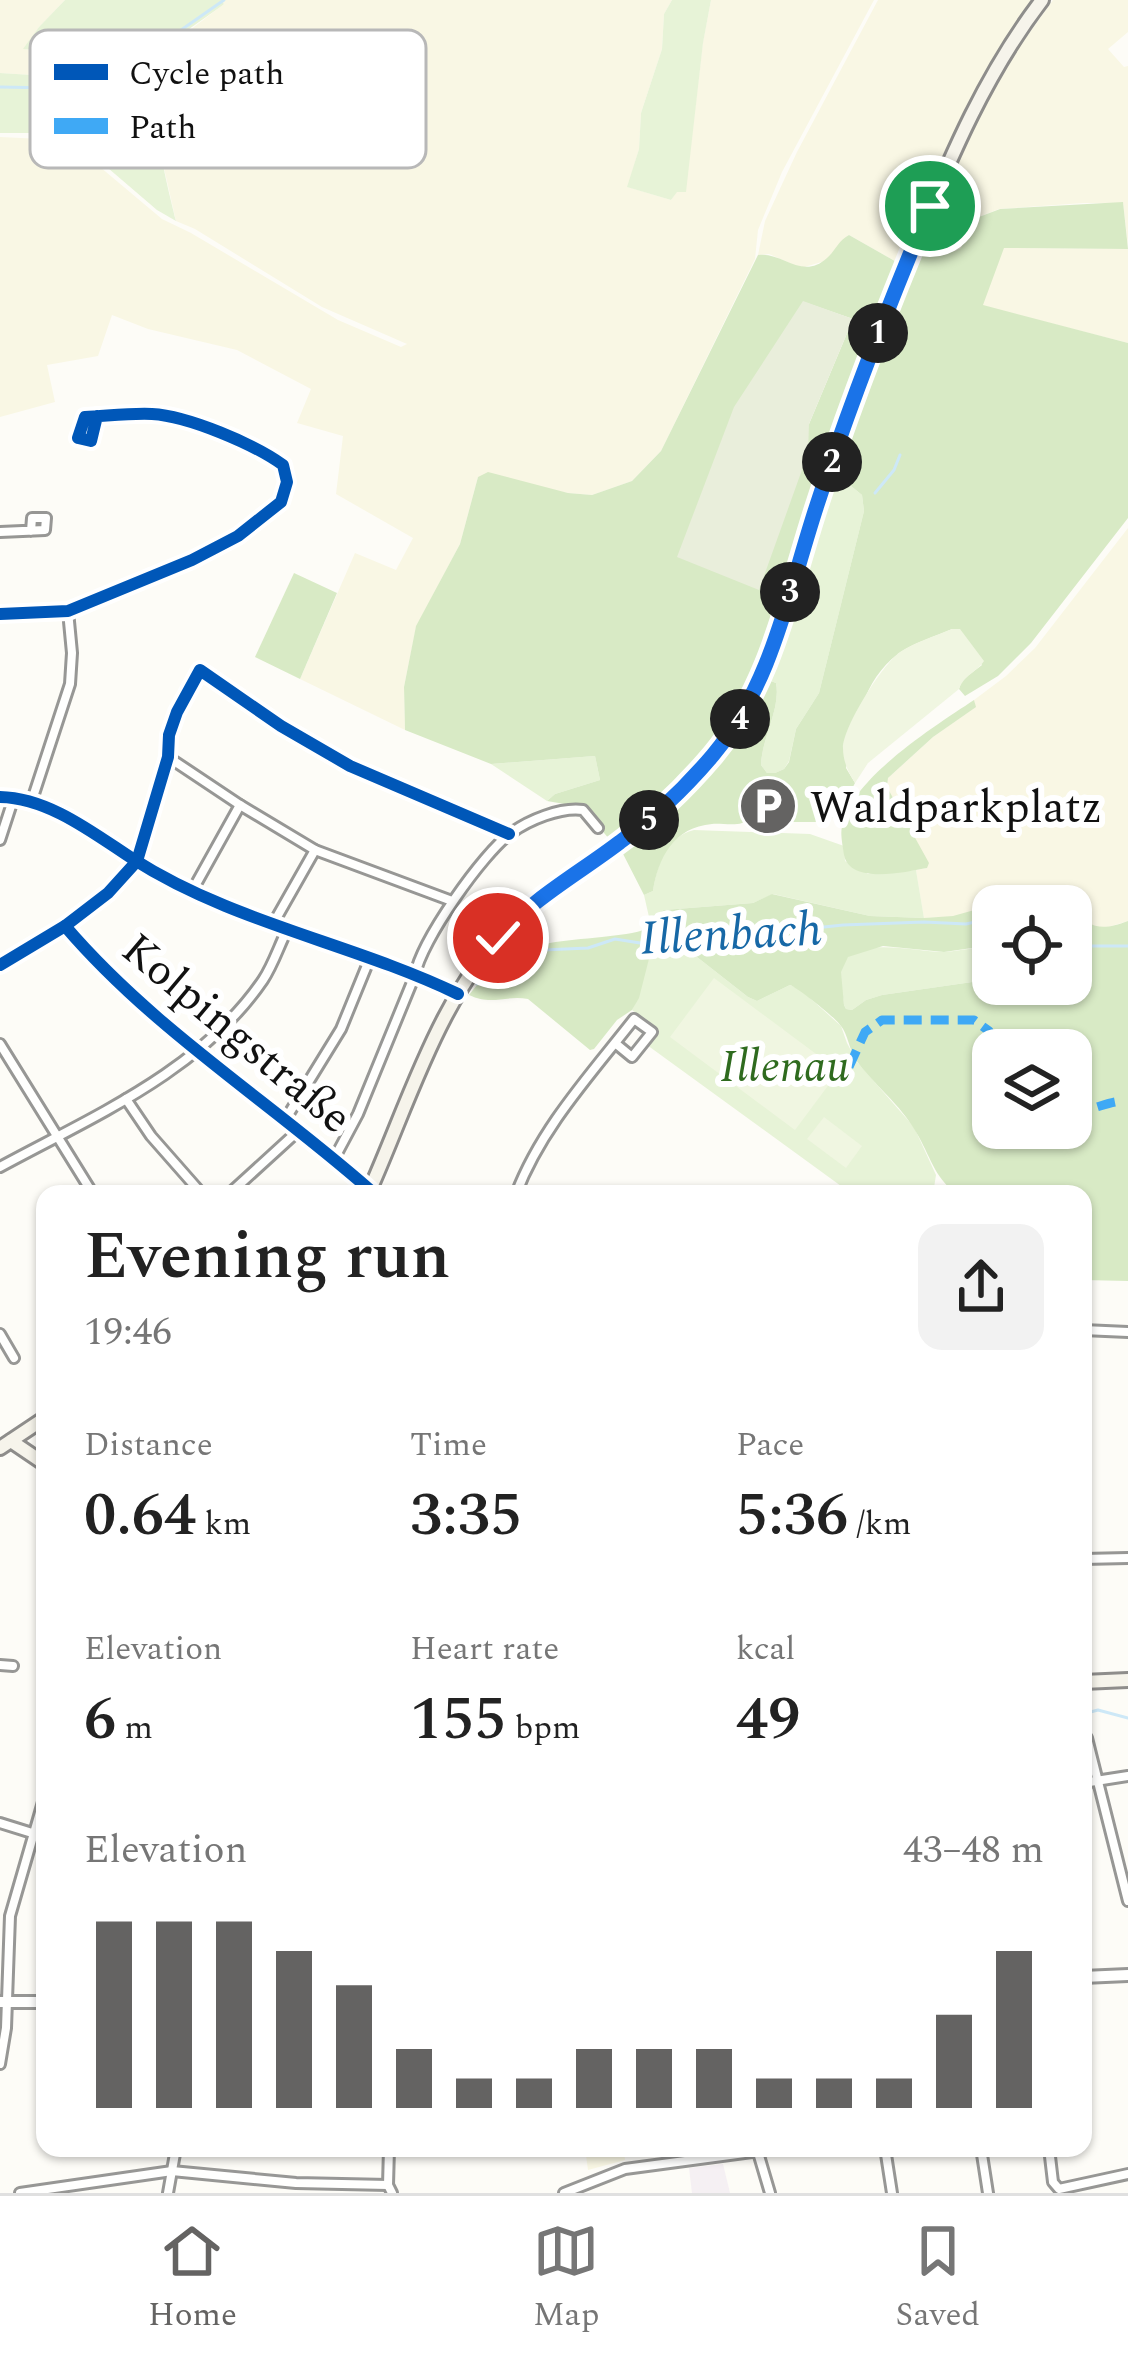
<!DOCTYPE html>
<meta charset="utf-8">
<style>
:root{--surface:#fff;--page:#f2f2f2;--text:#222;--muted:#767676;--line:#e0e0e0;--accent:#646362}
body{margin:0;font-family:Spectral,serif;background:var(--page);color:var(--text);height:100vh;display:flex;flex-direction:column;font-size:45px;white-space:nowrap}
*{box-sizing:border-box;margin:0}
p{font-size:39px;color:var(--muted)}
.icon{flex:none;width:66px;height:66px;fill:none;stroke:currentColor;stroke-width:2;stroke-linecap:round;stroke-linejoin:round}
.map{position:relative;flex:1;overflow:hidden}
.details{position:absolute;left:36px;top:1185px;width:1056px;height:972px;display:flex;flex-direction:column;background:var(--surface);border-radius:24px;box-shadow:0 3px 9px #0004}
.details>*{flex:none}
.controls{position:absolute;left:972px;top:885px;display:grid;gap:24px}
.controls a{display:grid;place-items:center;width:120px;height:120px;border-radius:24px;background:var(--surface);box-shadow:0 3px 9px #0004;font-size:60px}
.pin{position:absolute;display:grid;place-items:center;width:102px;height:102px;color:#fff;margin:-51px;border:6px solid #fff;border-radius:50%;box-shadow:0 3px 12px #0007}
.km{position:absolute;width:60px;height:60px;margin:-30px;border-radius:50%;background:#222;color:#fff;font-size:33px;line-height:60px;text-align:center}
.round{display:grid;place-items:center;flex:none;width:126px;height:126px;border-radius:24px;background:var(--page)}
.overview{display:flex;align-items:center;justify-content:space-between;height:204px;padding:0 48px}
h1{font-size:66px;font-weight:600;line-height:90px}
.figures{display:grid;grid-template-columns:repeat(3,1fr);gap:18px;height:204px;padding:12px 48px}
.figures div{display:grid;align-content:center}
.figures b{font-size:60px;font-weight:600}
.figures small{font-size:33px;font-weight:400}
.figures p{font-size:33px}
.chart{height:336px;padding:24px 48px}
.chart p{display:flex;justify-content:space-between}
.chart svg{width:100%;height:216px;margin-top:12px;stroke:var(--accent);stroke-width:6}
.tabs{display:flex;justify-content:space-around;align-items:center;height:168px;border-top:3px solid var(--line);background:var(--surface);font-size:33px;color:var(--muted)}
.tabs a{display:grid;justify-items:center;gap:6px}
.tabs .active{color:var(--accent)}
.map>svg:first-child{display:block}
.industrial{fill:#f5f0f3}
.farmland{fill:#f9f7e4}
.green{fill:#e7f3d7}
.forest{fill:#d8eac5;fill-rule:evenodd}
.cemetery{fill:#e9eedb}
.pitch{fill:#f0f6e1}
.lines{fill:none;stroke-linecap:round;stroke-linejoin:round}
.stream{stroke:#cde8f7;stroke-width:3}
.minor-casing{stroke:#979795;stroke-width:14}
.tertiary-casing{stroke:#979795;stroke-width:16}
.secondary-casing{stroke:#8e8d8b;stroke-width:18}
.minor{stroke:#fffffe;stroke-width:8}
.tertiary{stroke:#fffffe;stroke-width:10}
.secondary{stroke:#f6f4eb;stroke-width:12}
.quiet{stroke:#3fa9f5;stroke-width:9;stroke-dasharray:18 9;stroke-linecap:butt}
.cycleway-casing{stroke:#fff;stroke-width:20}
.cycleway{stroke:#0057b8;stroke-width:12}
.route-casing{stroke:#fff;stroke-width:24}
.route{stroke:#1a73e8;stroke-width:15}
.labels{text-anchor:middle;stroke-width:12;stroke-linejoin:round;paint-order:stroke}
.poi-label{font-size:45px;fill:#111;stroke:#fff;text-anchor:start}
.street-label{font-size:45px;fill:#111;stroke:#fff}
.park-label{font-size:45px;font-style:italic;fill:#2f6b1f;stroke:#fff}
.water-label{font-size:48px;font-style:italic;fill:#1768a6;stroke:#fff}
.key{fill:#fff;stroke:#b8b8b8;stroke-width:3}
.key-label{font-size:33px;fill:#111}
</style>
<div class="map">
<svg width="1128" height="2193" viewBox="0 0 1128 2193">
<rect width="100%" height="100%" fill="#fdfcf7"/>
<polygon class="industrial" points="723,2164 730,2193 692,2193 689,2168"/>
<g class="farmland">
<polygon points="0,0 65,0 39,27 24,49 92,53 80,144 41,133 41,105 32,75 0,73"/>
<polygon points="221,0 672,0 664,14 662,49 641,113 639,149 628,187 671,200 677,191 685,192 703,42 711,0 874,0 782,172 758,230 755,259 661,451 632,481 592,495 568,493 478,477 460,544 416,627 404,687 405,730 300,679 355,553 396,570 413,538 336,494 343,436 297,423 311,389 237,350 148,329 112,315 98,356 47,365 55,402 0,417 0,137 42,139 81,151 162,219 191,233 338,320 401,347 407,344 322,307 195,229 176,221 163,164 156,115 158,73 164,54 173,43 224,4"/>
<polygon points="878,0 1036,0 988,70 955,136 900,264 849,235 825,261 801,268 769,254 758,255 765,221 797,152"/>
<polygon points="1053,0 1128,0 1128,32 1108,49 1124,67 1128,66 1128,246 1123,203 1084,203 999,209 971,220 961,248 955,251 930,244 921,247 962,152 999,75"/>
<polygon points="1003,248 1128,249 1128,343 982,306"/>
<polygon points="1128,528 1128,921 1102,929 1082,921 1058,893 1038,892 953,917 924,918 916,870 927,868 887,787 888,778 933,737 975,707 974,700 1006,676 1035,648"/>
<polygon points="585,2148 624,2148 625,2160 588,2170"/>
</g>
<g class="green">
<path d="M65 0H221L224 4C208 17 176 35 165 52 142 91 166 179 176 221L157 210 80 144 92 54 23 49 39 27Z"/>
<polygon points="672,0 711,0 703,43 686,192 677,192 671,200 627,187 639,149 641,113 662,49 664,14"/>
<polygon points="0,73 32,75 41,105 41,133 0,133"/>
<path d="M838 470 840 477 862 495 864 511 819 693 796 729 789 761 784 769 775 773H767L761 765C762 737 781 709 776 683L768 680Z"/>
<polygon points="595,756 600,780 555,794 547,801 491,764"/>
<path d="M694 830 810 834 844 846 845 861 868 874 916 870 924 918 870 916 773 894 753 903 664 910 649 917 644 895 653 891C657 865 666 837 694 830Z"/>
<path d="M672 942 688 950 748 997 757 1001 790 985 800 989 841 1026 847 1043 857 1062 914 1127 936 1175 933 1194H852L647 1045 658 1030 632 1010C644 989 643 964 656 944Z"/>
<path d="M993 945V979L882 995 866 1000 852 1010 846 1009 844 1005C843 994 838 977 842 966 853 934 920 953 944 952 960 951 977 947 993 945Z"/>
</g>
<g class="forest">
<path d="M1123 202 1128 249 1004 248 983 305 1128 343V518L1031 643 998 676 965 696 959 689 962 680 982 665 952 629C934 637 913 643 898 654 862 681 855 727 846 768L855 783C833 825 836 822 789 822L785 819 786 801 784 796 758 795 753 798C751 807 751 820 742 823 734 826 720 823 712 824 674 827 658 858 653 891L644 895 620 848C663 817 707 783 736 738 748 719 757 699 768 680L776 683C781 709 762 737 761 765L767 773H775L784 769 789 762 796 729 819 693 864 511 862 495 840 477 838 470 871 373 921 247 930 244 955 251 961 248 971 220 1000 209Z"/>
<path d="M849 235 900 264C874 332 845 400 822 469 793 560 774 663 718 742 690 781 651 814 610 840L582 807 547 801 555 794 600 780 595 756 491 764 405 730 404 687 416 626 460 544 478 477 488 472 568 493 592 495 632 481 661 451 758 255C782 251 802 281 827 258 836 250 838 241 849 235ZM804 302 853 319 809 424Z"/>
<polygon points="294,573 337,593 300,679 255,657"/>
<path d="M974 700 976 707 933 737 888 778 887 787 929 863 927 868C905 872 850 885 844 855 843 847 840 834 842 827 850 779 935 726 974 700Z"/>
<path d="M1038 892 1057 893 1069 906H993V945L944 952 883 946 848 957 841 972 844 1005 846 1009 852 1010 866 1000 882 995 993 979V984H1071V908C1090 929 1102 931 1128 921V1281L1083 1280V1194H956C933 1175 931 1157 916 1132 901 1105 874 1085 856 1060 849 1049 848 1035 841 1026 836 1018 798 988 790 985L757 1001 748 997 688 950 672 942 657 944 650 955 639 998 632 1010 617 1020 594 1049 590 1050 528 999C505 995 492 1006 469 995 508 943 542 943 602 937 619 935 634 934 649 928V917L664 910 753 903 772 894 870 916 924 918 953 916ZM993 1050H1071V1128H993Z"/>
</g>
<polygon class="cemetery" points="803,301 853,319 809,424 808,453 759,590 677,557 734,407"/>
<g class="pitch">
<path d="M952 629H960L984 661C977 672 964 675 959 689L868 763 855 783C848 772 843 761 843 748 843 727 882 665 900 652 915 642 935 636 952 629Z"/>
<polygon points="714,978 839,1071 795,1130 670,1037"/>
<polygon points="824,1117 862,1146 846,1168 807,1139"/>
</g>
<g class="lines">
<g class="stream">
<polyline points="0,87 54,88 98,94 128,84 161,44 224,0"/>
<polyline points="875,493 894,470 900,455"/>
<polyline points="1071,936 1091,946 1128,946"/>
<polyline points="477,984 502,969 543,950 588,948 615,939 640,943 664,936 768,933 843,925 924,922 966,924 993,918"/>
<polyline points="1083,1714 1098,1710 1128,1718"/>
</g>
<defs>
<g id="minor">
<polyline points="0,532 45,530 46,518 32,518 31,531"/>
<path d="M0 614 68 611 192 560 238 536 281 502 287 482 283 465C254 444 188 416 152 414 130 413 107 416 85 417L78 438 91 441 97 416"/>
<polyline points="168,757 240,805 315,850 452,901"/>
<path d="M0 797C49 798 93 833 133 859 233 923 352 943 458 994"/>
<polyline points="32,800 70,684 72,653 68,611"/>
<polyline points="0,840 14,797"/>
<polyline points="191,893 240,805"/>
<polyline points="273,924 315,850"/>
<path d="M65 926C152 1029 268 1100 369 1189"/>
<polyline points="0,965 65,926 108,893 137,861 168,757 169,735 177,712 200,670 281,726 350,766 509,834"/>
<polyline points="0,1044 93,1194"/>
<polyline points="126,1099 151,1136 202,1194"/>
<polyline points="285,1120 341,1029 370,958"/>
<path d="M334 1159 358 1114 415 975C421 941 483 853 511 833 529 820 560 807 583 810L598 828"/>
<path d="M0 1167C94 1116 201 1071 263 980 273 965 279 946 287 930"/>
<polyline points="229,1194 298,1131"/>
<path d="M516 1194C541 1128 591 1074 634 1019L652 1032 632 1057 615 1043"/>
<polyline points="1083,1330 1128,1332"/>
<polyline points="0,1334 14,1358"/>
<polyline points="1083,1559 1128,1558"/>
<polyline points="0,1665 13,1666"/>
<polyline points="1087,1738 1128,1901"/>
<polyline points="1083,1783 1128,1776"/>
<polyline points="0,1823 45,1837"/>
<polyline points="0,2064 6,2028 10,1916 45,1795"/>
<polyline points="389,2148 388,2185 392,2193"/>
<polyline points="885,2148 892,2193"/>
<polyline points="981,2148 988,2193"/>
<polyline points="1049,2148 1053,2182 1059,2189 1128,2174"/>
<polyline points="757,2149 770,2193"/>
<polyline points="20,2193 172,2171 296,2183 388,2185"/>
<polyline points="168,2193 176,2148"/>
<polyline points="564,2193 625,2169 783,2148"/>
</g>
<g id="tertiary">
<polyline points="1083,1977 1128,1975"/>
<polyline points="0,2002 45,2002"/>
</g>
<g id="secondary">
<path d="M368 1194C410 1101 438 997 512 923 540 895 574 875 606 852 660 814 712 768 746 710 756 692 762 672 770 652 787 603 801 554 817 504 846 415 880 327 916 240 951 156 986 73 1042 0"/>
<polyline points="11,1441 45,1464"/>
<polyline points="0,1448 45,1418"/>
<polyline points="1083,1682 1128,1680"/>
</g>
</defs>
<use href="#minor" class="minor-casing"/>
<use href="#tertiary" class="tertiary-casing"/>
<use href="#secondary" class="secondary-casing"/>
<use href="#minor" class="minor"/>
<use href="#tertiary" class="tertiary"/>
<use href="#secondary" class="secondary"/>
<g class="quiet">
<polyline points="849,1067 865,1032 882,1020 974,1020 989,1031 986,1061 993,1071"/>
<path d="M1071 1111C1087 1112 1100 1105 1115 1102"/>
<polyline points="1083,1703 1087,1738"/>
</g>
<defs>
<g id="cycleway">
<path d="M0 614 68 611 192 560 238 536 281 502 287 482 283 465C254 444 188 416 152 414 130 413 107 416 85 417L78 438 91 441 97 416"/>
<path d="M0 797C49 798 93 833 133 859 233 923 352 943 458 994"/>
<path d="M65 926C153 1029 269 1101 370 1190"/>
<polyline points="0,965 65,926 108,893 137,861 168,757 169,735 177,712 200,670 281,726 350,766 509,834"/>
</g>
</defs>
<use href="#cycleway" class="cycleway-casing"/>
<use href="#cycleway" class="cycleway"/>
</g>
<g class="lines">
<defs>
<path id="route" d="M498 938C533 898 578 874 620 842 655 817 685 788 713 755 772 685 789 590 817 505 850 403 889 304 930 206"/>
</defs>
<use href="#route" class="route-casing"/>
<use href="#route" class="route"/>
</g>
<defs>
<symbol id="parking-disc" viewBox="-11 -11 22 22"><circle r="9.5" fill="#646362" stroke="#fff"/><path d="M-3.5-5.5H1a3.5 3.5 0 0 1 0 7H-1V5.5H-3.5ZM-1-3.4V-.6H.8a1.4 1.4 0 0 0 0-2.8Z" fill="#fff"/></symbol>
</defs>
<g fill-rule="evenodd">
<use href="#parking-disc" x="735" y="773" width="66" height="66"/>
</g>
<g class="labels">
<g class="poi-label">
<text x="810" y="822">Waldparkplatz</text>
</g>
<g class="street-label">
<text transform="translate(238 1032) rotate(40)" y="16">Kolpingstraße</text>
</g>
<g class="park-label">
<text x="785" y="1081">Illenau</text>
</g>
<g class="water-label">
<text transform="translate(731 932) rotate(-3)" y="17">Illenbach</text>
</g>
</g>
<rect x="30" y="30" width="396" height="138" rx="18" class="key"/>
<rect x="54" y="64" width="54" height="16" fill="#0057b8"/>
<rect x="54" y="118" width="54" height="16" fill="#3fa9f5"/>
<g class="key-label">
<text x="129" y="84">Cycle path</text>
<text x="129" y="138">Path</text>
</g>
</svg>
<div class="controls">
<a><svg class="icon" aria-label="locate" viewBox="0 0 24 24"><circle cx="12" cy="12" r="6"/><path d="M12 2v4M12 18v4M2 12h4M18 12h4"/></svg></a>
<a><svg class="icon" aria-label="layers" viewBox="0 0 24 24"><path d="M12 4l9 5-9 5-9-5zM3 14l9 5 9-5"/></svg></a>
</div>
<div class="pin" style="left:930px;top:206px;background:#1e9e55"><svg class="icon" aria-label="arrive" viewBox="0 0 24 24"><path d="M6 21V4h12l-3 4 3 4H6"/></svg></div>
<div class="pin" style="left:498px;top:938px;background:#d93025"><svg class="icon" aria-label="check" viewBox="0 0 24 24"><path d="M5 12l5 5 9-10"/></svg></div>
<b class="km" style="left:878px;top:333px">1</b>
<b class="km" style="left:832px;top:462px">2</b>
<b class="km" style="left:790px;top:592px">3</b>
<b class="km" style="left:740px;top:719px">4</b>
<b class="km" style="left:649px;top:820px">5</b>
<section class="details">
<div class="overview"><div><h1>Evening run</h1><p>19:46</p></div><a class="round"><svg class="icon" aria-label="share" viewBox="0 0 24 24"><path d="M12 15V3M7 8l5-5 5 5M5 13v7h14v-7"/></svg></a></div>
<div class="figures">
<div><p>Distance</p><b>0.64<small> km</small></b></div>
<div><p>Time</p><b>3:35</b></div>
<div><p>Pace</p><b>5:36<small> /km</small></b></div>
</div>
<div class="figures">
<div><p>Elevation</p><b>6<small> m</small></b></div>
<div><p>Heart rate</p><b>155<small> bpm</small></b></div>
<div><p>kcal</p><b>49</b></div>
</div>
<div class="chart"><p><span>Elevation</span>43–48 m</p>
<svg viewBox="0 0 160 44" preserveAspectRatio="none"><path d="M5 44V6M15 44V6M25 44V6M35 44V12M45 44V19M55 44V32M65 44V38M75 44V38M85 44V32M95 44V32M105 44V32M115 44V38M125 44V38M135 44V38M145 44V25M155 44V12"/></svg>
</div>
</section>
</div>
<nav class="tabs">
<a class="active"><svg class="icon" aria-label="home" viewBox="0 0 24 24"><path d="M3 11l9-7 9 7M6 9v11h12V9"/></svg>Home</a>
<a><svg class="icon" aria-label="map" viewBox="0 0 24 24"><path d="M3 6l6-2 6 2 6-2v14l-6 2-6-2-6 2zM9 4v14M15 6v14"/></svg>Map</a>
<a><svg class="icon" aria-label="saved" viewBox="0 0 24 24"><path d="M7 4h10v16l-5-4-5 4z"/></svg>Saved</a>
</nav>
